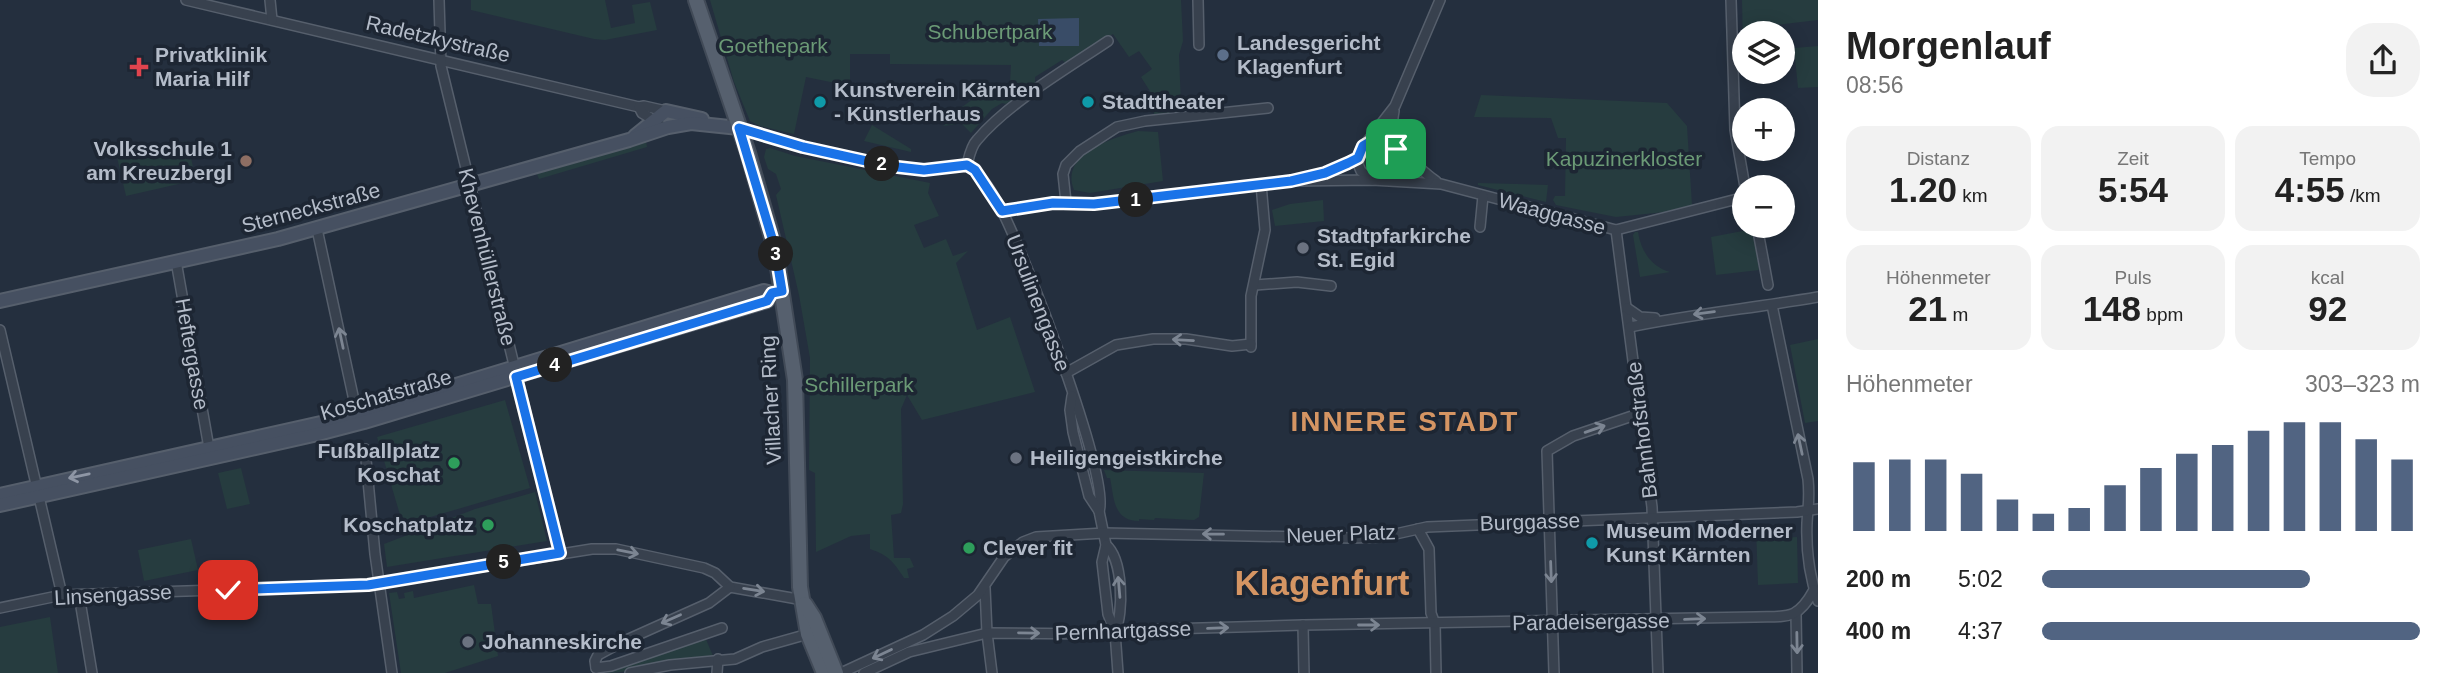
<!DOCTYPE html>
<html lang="de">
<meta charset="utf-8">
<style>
:root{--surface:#fff;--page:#f2f2f2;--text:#222;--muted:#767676;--accent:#516482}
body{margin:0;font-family:Arial,sans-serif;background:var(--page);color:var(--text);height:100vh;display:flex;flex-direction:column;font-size:26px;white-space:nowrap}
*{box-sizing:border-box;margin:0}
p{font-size:23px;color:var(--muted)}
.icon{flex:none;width:38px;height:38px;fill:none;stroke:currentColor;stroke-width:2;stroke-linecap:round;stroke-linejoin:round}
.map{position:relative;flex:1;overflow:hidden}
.sheet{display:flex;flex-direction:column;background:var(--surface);width:630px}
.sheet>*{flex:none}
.buttons{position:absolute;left:1732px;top:21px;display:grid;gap:14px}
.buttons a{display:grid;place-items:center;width:63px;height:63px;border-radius:50%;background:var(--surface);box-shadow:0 4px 18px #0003;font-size:35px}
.pin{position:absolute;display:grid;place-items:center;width:60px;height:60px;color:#fff;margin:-30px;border-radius:14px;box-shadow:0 4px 10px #0006}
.km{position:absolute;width:35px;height:35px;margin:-18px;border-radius:50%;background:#222;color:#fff;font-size:19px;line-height:35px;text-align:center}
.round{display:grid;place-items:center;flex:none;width:74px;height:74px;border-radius:28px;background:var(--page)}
.headline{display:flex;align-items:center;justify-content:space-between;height:119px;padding:0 28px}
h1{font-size:38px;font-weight:800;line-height:52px}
.stats{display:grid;grid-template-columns:repeat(3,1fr);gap:10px;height:119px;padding:7px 28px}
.stats div{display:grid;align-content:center;border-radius:18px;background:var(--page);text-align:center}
.stats b{font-size:35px;font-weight:800}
.stats small{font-size:19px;font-weight:400}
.stats p{font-size:19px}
.chart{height:196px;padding:14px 28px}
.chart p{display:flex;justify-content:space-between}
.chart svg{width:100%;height:126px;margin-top:7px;stroke:var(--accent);stroke-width:6}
ul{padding:0 28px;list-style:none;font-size:23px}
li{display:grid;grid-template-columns:112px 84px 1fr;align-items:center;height:52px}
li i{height:18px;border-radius:9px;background:var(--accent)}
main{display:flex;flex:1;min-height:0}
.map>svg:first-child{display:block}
.green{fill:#263c3f}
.water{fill:#394c67}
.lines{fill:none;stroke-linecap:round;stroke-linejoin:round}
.street-casing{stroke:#565f6c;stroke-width:12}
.secondary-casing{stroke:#565f6c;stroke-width:16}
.primary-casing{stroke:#414a57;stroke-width:18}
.street{stroke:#38414e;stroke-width:9}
.secondary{stroke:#465061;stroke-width:12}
.primary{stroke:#56606e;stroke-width:14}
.oneway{stroke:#7c8592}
.oneway2{stroke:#8e96a5}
.route-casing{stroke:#fff;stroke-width:14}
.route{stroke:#1a73e8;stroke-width:9}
.service-dot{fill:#5c6f8a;stroke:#1d2633;stroke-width:2.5}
.health-dot{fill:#e0444e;stroke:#1d2633;stroke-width:2.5}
.culture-dot{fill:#0f9aa8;stroke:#1d2633;stroke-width:2.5}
.education-dot{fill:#8d6e63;stroke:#1d2633;stroke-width:2.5}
.worship-dot{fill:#6b7280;stroke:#1d2633;stroke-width:2.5}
.leisure-dot{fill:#2e9e5b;stroke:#1d2633;stroke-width:2.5}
.labels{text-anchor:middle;stroke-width:7;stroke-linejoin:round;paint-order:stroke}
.park-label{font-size:21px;fill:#6b9a76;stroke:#1d2633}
.street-label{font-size:21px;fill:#b4bcc9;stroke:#1d2633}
.poi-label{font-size:21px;font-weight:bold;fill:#b4bcc9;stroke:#1d2633;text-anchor:start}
.district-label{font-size:28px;font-weight:bold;letter-spacing:2px;fill:#d59563;stroke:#1d2633}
.town-label{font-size:35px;font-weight:bold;fill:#d59563;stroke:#1d2633}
</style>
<main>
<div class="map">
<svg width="1818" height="673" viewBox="0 0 1818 673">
<rect width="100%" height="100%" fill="#242f3e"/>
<g class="green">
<polygon points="471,0 605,0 611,28 635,23 632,5 650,2 657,30 605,40 594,39 471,10"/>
<path d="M710 0H1181L1183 41 1179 55 1181 105C1175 116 1165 115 1154 116L1153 96 1141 77 1152 69 1139 51 1129 57 1113 34 1067 64 1062 60 1035 77V84L1006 104 1002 103 992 109 971 133 958 120V124L943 126 956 115 955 112 980 94 1010 83 1011 65 890 64V54H850V86L806 77 794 134 760 126 750 121 734 82Z"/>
<polygon points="1742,0 1818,0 1818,20 1767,26 1767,33 1745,33 1743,50"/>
<polygon points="1818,46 1818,87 1798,88 1794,48"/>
<polygon points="1481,95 1667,103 1687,126 1692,205 1665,212 1616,217 1556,205 1553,200 1555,196 1565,196 1566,138 1558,138 1551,118 1474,117"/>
<polygon points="872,125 911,149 911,152 864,141"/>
<path d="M1138 131 1158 132 1163 181 1090 193 1074 190C1059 154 1113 138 1138 131Z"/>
<polygon points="187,141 196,180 126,196 117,157"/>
<polygon points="641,141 646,141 647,147 539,179 537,174 638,145"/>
<circle cx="1379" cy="161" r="15"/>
<path d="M770 148 795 156 930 183 928 193 939 216 914 225 924 248 946 239 953 256 968 251 956 263 977 330 1010 317 1035 392 922 420 907 395 901 409 903 504 901 513 891 515 894 558H910L914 567 907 569 909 578H904C894 562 888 555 870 549V534L851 536 816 552 815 473 809 470 810 358 799 295 776 195 781 189 776 174 768 169 764 157 766 149Z"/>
<polygon points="1478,183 1548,185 1546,202 1478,185"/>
<polygon points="1323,200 1324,221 1275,226 1272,210 1290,204"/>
<polygon points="1753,229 1759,270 1716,275 1711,237"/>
<path d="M1635 232H1638C1641 252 1652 267 1670 272L1640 277 1633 235Z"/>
<polygon points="1818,339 1818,421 1805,423 1790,345"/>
<polygon points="505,400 530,488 403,525 377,437"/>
<polygon points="241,468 250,504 227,509 218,473"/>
<path d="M1104 470 1204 473 1199 517 1194 520 1155 518 1154 520 1139 519V521C1112 521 1114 495 1110 478H1107Z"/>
<polygon points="535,492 547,541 387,567 384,544 475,509"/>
<polygon points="1777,526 1777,538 1797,537 1798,583 1758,585 1756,527"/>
<polygon points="191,539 198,570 144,581 138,550"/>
<polygon points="474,585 478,604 491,604 498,656 445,673 401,673 389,593 397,592 399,599 405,598 404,593 413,591 414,598"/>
<polygon points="50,617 58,673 0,673 0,627"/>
<polygon points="705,637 713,656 621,672 608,673 607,670"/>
</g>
<polygon class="water" points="1079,18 1079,46 1039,46 1038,19"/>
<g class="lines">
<defs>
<g id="street">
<polyline points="186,0 639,107 644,106 666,111"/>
<polyline points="270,0 272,20"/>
<polyline points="439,0 441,66 560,553"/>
<polyline points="1198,0 1199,45"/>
<polyline points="1731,0 1735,130 1745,187"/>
<polyline points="639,107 642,113 659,123"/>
<path d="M1394 111C1389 141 1391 146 1414 164 1422 169 1428 176 1436 181"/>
<polyline points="740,128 803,147 889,166 924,170 967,165"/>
<polyline points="1368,142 1382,139 1394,146"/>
<path d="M967 165C982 174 994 196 1002 211 1023 251 1111 478 1099 511"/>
<path d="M967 165C969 157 971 146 977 140 1008 103 1068 68 1108 41"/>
<polyline points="1306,178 1325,173 1358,158"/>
<polyline points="1372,180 1361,171 1358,164 1360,151 1395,106 1440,0"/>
<path d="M1384 180C1396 176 1401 166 1398 153"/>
<polyline points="1066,202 1063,174 1066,165 1080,151 1117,127 1145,121 1268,108"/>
<polyline points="1002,211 1053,203 1094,204 1291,181 1372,180 1441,184 1616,230 1745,197"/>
<polyline points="1757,226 1768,285"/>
<polyline points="1480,227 1483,196"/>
<polyline points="317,229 355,405 361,414"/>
<polyline points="1616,230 1652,507 1658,673"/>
<polyline points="176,261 209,448"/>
<polyline points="1255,285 1297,282 1331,286"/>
<path d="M1772 305 1808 479C1810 498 1808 506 1807 523 1806 549 1810 578 1818 601"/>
<polyline points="1627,308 1640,317 1655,318"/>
<path d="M1630 327C1692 314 1755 308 1818 297"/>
<polyline points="0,330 62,595"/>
<polyline points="1251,347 1251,296 1265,230 1261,184"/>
<polyline points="1066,373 1116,345 1153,339 1186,339 1232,346 1251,344"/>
<polyline points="1072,396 1070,410 1073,432 1089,496 1099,511 1106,545 1102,562 1108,614 1115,632 1118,673"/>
<polyline points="365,449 375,554 392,673"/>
<polyline points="1418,529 1429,549 1431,613 1435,624 1436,673"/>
<path d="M1106 545C1123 559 1124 613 1115 632"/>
<polyline points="985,588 987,633 992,673"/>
<polyline points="79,595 92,673"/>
<polyline points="0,608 62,595 368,585 592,549 616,549 704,568 715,573 730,587 803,600"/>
<polyline points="1796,613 1797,673"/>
<polyline points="1303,625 1304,673"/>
<polyline points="596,668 595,661 598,655 622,642 709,603 730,587"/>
<polyline points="596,668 611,666 722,628"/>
<polyline points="630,673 670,665 735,659 762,647 808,634"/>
<polyline points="717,673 718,659"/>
<polyline points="841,673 923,635 953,616 978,595 1004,557 1023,542 1036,537 1104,533 1352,538 1382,537 1427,527 1797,512 1818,509"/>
<path d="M864 673 909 652 987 633 1100 634 1132 630 1303 625 1755 617C1787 616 1797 621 1814 590"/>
<polyline points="1554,673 1547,451 1573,436 1641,413"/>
</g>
<g id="secondary">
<polyline points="635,136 666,111 702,119"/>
<polyline points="0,301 278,239 629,140 668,127 691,123 739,128"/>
<polyline points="0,495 361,414 764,291 772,293 782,291"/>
<polyline points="0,505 318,434 364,422 767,301 772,293"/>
</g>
<g id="primary">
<polyline points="696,0 748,153 775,248 795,380 800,587 808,634 824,673"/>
<polyline points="805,604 814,618 836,673"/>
</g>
</defs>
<use href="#street" class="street-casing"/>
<use href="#secondary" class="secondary-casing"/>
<use href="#primary" class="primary-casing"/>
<use href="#street" class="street"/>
<use href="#secondary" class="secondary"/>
<use href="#primary" class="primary"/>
</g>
<defs><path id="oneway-shaft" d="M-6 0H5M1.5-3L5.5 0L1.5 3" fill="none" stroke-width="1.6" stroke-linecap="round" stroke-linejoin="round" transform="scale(1.75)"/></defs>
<g class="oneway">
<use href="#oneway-shaft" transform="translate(1704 313) rotate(173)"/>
<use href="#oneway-shaft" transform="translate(341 338) rotate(-102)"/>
<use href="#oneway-shaft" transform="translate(1183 340) rotate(-177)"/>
<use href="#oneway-shaft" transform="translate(1595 429) rotate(-19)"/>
<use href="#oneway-shaft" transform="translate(1800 444) rotate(-102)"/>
<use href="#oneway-shaft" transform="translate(1213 534) rotate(-179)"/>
<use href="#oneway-shaft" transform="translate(628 552) rotate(11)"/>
<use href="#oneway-shaft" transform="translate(1551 572) rotate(88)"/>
<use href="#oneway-shaft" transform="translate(1119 587) rotate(-95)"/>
<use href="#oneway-shaft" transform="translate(754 590) rotate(9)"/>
<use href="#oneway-shaft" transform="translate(671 619) rotate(156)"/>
<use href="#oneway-shaft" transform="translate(1695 619) rotate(-2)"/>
<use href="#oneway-shaft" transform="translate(1369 625)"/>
<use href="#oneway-shaft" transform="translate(1218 628) rotate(-2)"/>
<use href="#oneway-shaft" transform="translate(1029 633) rotate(1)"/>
<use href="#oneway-shaft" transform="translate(1797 643) rotate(89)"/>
<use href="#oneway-shaft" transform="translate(882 654) rotate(155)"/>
</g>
<use class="oneway2" href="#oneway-shaft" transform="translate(79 476) rotate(168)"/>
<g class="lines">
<defs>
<polyline id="route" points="228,590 368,585 560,553 516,377 767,301 772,293 782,291 775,248 739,128 803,147 889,166 924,170 967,165 975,170 1002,211 1053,203 1094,204 1291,181 1325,173 1348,163 1358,158 1363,146 1375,139 1388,141 1396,149"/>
</defs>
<use href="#route" class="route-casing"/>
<use href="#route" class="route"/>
</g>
<circle class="service-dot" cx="1223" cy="55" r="7"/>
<path class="health-dot" d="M135.5 56.5h7v7h7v7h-7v7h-7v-7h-7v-7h7z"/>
<g class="culture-dot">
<circle cx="820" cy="102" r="7"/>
<circle cx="1088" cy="102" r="7"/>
<circle cx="1592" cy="543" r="7"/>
</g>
<circle class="education-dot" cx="246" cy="161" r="7"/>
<g class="worship-dot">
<circle cx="1303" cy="248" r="7"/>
<circle cx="1016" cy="458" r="7"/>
<circle cx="468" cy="642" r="7"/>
</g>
<g class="leisure-dot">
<circle cx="454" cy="463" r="7"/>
<circle cx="488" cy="525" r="7"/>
<circle cx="969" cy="548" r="7"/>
</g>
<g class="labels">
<g class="park-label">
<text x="990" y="39">Schubertpark</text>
<text x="773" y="53">Goethepark</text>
<text x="1624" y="166">Kapuzinerkloster</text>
<text x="859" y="392">Schillerpark</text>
</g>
<g class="street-label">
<text transform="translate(438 39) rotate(13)" y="7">Radetzkystraße</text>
<text transform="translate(311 208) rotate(-15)" y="7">Sterneckstraße</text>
<text transform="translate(1552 214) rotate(15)" y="7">Waaggasse</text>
<text transform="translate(487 257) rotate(76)" y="7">Khevenhüllerstraße</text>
<text transform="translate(1038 303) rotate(69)" y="7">Ursulinengasse</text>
<text transform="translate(192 354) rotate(80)" y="7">Heftergasse</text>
<text transform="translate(386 395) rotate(-16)" y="7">Koschatstraße</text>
<text transform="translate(771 400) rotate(-93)" y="7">Villacher Ring</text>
<text transform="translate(1642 430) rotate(-97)" y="7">Bahnhofstraße</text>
<text transform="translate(1530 522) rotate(-2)" y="7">Burggasse</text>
<text transform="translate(1341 534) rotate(-2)" y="7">Neuer Platz</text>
<text transform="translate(113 595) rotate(-3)" y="7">Linsengasse</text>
<text transform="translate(1591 622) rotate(-1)" y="7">Paradeisergasse</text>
<text transform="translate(1123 631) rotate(-2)" y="7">Pernhartgasse</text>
</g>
<g class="poi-label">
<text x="1237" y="50">Landesgericht<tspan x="1237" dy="24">Klagenfurt</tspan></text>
<text x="155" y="62">Privatklinik<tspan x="155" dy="24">Maria Hilf</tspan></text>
<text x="834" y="97">Kunstverein Kärnten<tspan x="834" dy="24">- Künstlerhaus</tspan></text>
<text x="1102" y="109">Stadttheater</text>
<text x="232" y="156" text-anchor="end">Volksschule 1<tspan x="232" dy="24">am Kreuzbergl</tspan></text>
<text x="1317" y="243">Stadtpfarkirche<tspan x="1317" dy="24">St. Egid</tspan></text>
<text x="440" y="458" text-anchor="end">Fußballplatz<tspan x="440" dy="24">Koschat</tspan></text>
<text x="1030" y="465">Heiligengeistkirche</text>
<text x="474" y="532" text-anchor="end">Koschatplatz</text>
<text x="1606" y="538">Museum Moderner<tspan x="1606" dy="24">Kunst Kärnten</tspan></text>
<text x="983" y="555">Clever fit</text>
<text x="482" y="649">Johanneskirche</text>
</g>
<g class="district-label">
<text x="1405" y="431">INNERE STADT</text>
</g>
<g class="town-label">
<text x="1322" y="595">Klagenfurt</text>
</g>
</g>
</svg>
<div class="buttons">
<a><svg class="icon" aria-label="layers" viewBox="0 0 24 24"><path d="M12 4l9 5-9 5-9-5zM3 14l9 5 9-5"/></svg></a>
<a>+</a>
<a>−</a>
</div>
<div class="pin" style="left:1396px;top:149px;background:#1e9e55"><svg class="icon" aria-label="arrive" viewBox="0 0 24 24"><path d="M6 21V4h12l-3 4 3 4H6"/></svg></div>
<div class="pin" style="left:228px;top:590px;background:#d93025"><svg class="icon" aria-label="check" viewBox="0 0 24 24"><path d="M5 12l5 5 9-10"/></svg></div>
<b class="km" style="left:1136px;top:200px">1</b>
<b class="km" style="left:882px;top:164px">2</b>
<b class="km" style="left:776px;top:254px">3</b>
<b class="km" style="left:555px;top:365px">4</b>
<b class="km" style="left:504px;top:562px">5</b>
</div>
<section class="sheet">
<div class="headline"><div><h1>Morgenlauf</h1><p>08:56</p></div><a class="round"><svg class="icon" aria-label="share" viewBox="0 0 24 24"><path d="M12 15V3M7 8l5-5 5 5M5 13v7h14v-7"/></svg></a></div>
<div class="stats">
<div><p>Distanz</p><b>1.20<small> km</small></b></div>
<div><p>Zeit</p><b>5:54</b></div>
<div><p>Tempo</p><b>4:55<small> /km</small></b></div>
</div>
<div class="stats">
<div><p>Höhenmeter</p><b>21<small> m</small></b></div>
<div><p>Puls</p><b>148<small> bpm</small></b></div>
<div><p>kcal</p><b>92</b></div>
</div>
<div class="chart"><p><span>Höhenmeter</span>303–323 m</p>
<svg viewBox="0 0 160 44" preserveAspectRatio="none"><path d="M5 44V20M15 44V19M25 44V19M35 44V24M45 44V33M55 44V38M65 44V36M75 44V28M85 44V22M95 44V17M105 44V14M115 44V9M125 44V6M135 44V6M145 44V12M155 44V19"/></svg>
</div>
<ul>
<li><b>200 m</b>5:02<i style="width:71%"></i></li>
<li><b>400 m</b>4:37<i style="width:100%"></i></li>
</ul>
</section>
</main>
